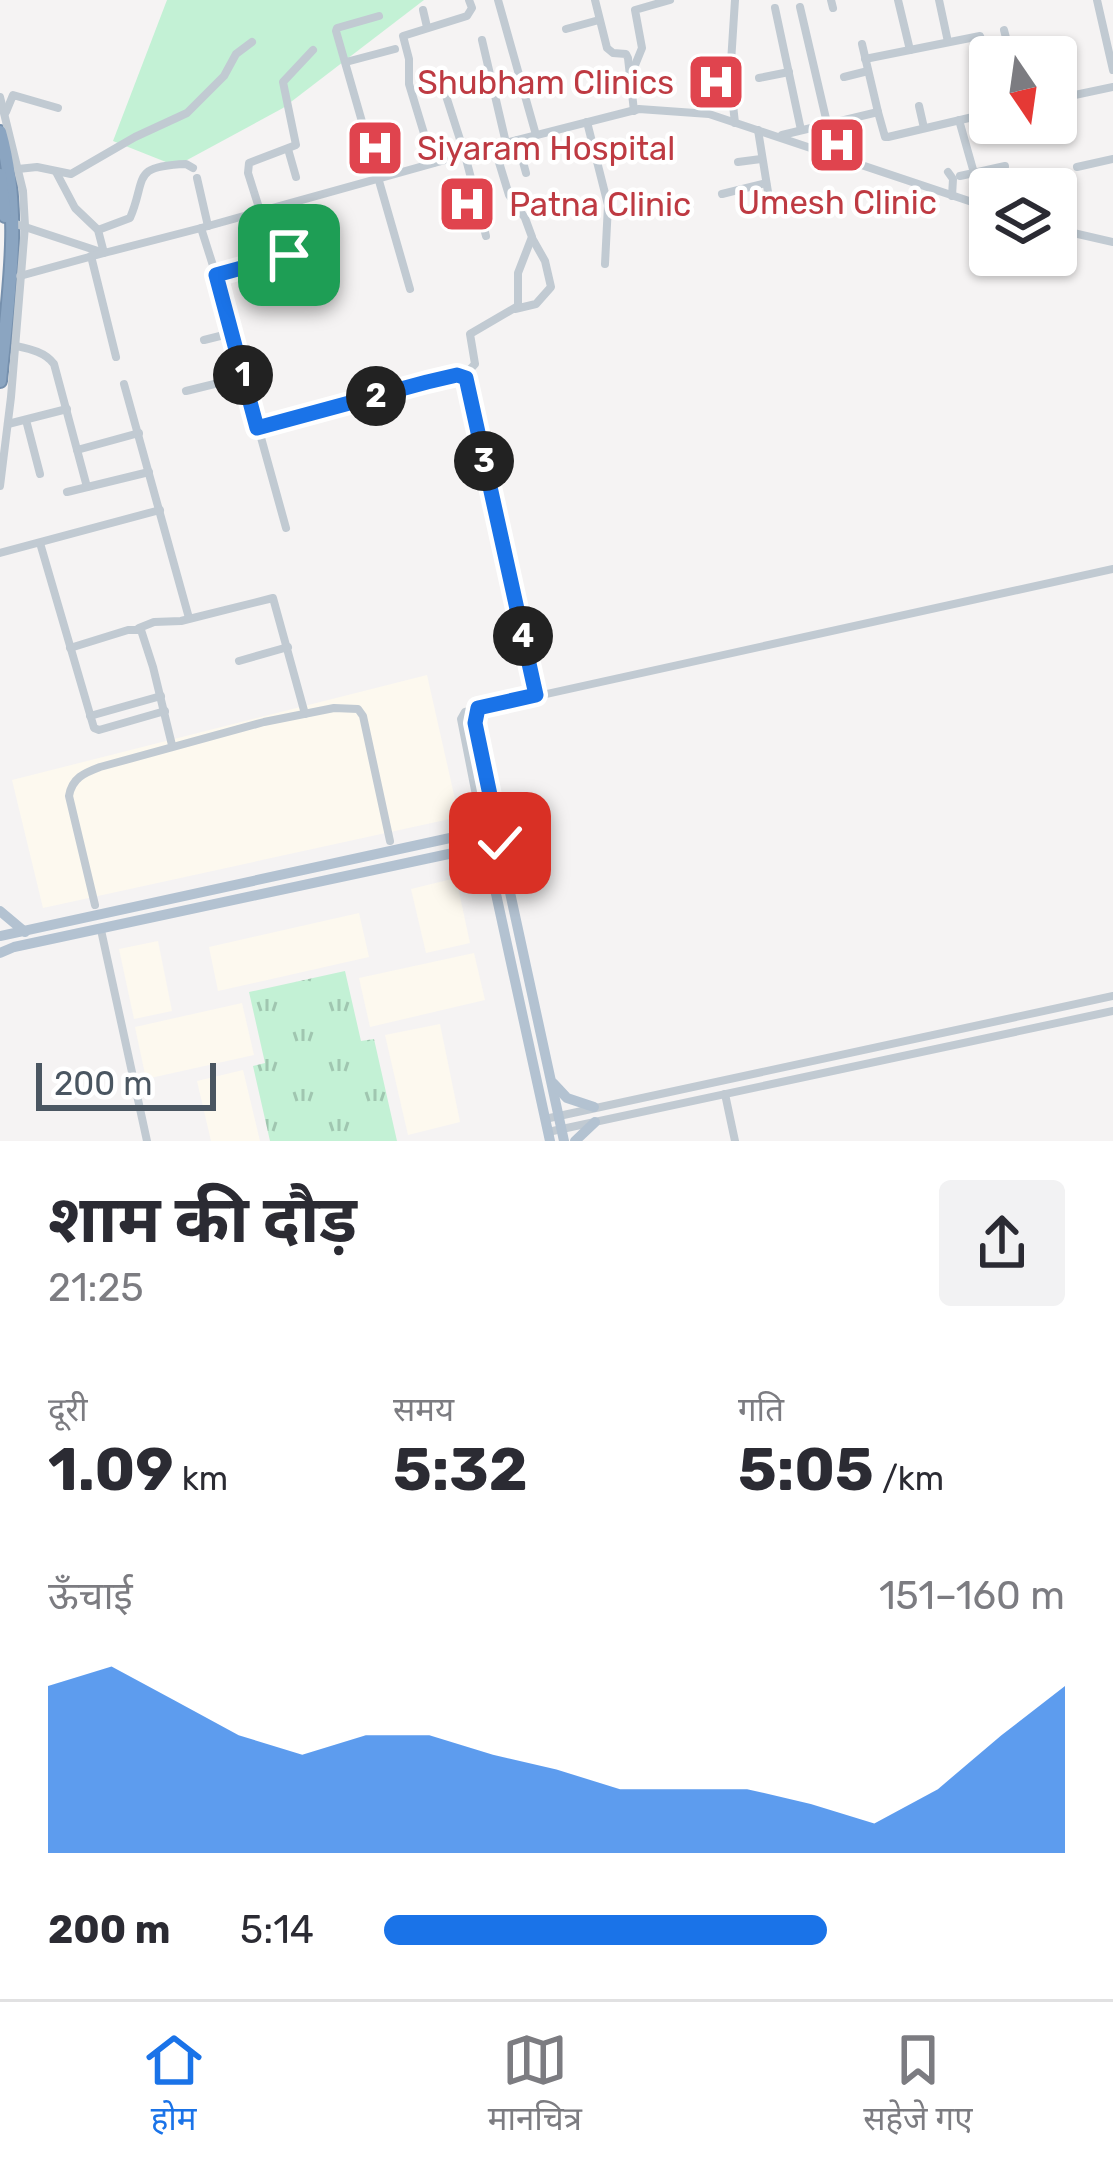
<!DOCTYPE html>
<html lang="hi">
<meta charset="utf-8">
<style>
:root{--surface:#fff;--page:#f2f2f3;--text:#2b2b33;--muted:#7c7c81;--line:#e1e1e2;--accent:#1a73e8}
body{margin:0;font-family:Rubik,"Noto Sans Devanagari",sans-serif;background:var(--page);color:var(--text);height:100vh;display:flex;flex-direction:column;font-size:45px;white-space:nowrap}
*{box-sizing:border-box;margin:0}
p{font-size:39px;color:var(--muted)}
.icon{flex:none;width:66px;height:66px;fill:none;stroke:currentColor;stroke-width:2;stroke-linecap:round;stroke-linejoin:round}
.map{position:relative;height:1141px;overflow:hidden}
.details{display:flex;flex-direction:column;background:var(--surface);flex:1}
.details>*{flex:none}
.needle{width:78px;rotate:167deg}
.fabs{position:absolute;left:969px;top:36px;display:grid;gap:24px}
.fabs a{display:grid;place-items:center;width:108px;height:108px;border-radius:12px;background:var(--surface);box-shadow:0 3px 9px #0004;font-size:60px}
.scale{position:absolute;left:36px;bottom:30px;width:180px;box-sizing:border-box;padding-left:12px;border:6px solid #4a5661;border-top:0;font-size:33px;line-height:42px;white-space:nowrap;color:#4a5661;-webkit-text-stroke:9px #fff;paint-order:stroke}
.pin{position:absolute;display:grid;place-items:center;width:102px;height:102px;color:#fff;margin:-51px;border-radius:24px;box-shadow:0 6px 18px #0006}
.km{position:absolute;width:60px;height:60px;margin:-30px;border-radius:50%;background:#222;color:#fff;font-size:33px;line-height:60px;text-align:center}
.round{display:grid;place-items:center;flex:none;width:126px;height:126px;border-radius:12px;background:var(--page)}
.overview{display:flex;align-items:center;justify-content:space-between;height:204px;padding:0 48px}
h1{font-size:66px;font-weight:700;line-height:90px}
.stats{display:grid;grid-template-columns:repeat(3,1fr);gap:18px;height:204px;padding:12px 48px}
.stats div{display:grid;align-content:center}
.stats b{font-size:60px;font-weight:700}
.stats small{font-size:33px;font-weight:400}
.stats p{font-size:33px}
.chart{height:336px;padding:24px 48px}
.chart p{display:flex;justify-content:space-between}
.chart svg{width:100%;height:216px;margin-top:12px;fill:var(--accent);opacity:.7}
ul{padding:0 48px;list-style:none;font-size:39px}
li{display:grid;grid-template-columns:192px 144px 1fr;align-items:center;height:90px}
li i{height:30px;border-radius:15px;background:var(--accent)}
.tabs{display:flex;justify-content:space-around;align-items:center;height:168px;border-top:3px solid var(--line);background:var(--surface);font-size:33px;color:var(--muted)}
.tabs a{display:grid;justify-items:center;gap:6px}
.tabs .current{color:var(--accent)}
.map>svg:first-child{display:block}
.commercial{fill:#fdf9ef}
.green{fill:#c3f1d5}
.park{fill:url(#park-tufts)}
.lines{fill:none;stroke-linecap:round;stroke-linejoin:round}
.highway-casing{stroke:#7690ad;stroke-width:16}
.minor{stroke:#c1cad2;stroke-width:8}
.major{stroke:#b3c2d1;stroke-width:10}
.highway{stroke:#8ba5c1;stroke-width:12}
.route-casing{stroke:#fff;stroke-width:24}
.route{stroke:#1a73e8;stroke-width:15}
.labels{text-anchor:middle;stroke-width:9;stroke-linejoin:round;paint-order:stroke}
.health-label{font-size:33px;fill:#be3a42;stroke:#fff;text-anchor:start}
</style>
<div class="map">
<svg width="1113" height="1141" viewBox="0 0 1113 1141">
<defs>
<pattern id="park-tufts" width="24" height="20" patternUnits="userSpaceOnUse" patternTransform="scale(3)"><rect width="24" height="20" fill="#c3f1d5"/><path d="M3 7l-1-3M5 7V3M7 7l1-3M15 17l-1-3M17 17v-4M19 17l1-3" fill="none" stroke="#a0c6b0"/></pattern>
</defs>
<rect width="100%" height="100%" fill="#f5f3f3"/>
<g class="commercial">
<polygon points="427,675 459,817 43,908 12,780"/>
<polygon points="456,878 470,943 426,953 411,889"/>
<polygon points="359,913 369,957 218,991 209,947"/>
<polygon points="158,941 172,1011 134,1019 119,949"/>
<polygon points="474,953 485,1000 370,1027 359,978"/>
<polygon points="242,1003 254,1055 146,1079 135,1027"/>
<polygon points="440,1024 460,1122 408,1135 385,1035"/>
<polygon points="243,1070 260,1141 211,1141 197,1081"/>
</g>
<polygon class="green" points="167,0 424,0 283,108 176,166 113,141"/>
<polygon class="park" points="345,971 361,1041 374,1039 397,1141 270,1141 253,1066 265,1063 249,992"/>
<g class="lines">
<defs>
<g id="highway">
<path d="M0 132C23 213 8 298 0 381"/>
<polyline points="0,175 5,216"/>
</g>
</defs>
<use href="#highway" class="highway-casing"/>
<g class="minor">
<polyline points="498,0 536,135"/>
<polyline points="595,0 607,48 613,53 626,54 628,58 634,111"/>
<polyline points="831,0 833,8"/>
<polyline points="898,0 910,50"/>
<polyline points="939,0 948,42"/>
<polyline points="1097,0 1113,70"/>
<polyline points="800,7 827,123"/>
<polyline points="775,8 801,130"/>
<polyline points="423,10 427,27"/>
<polyline points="379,16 337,28 336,31 410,289"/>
<polyline points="566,29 599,20"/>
<polyline points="1004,30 1011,57"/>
<polyline points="482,40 506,143"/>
<polyline points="862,44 878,112"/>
<polyline points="865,59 980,36 990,67"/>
<polyline points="346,62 395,49"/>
<polyline points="439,74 465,155 486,236"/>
<polyline points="631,75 642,48 635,10 670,0"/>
<polyline points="844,77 868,71"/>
<polyline points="759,78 789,72"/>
<polyline points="0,97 23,191 25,226 11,397 0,486"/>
<polyline points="1056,99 1113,87"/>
<polyline points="919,106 924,128"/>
<polyline points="6,112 13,95 58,108"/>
<polyline points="959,120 974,173"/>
<polyline points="587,122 608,205 605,264"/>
<polyline points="735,123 730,78 735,0"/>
<polyline points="758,130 768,192"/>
<polyline points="782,135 878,112 885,137 888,137 990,113"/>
<polyline points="517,140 526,173"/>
<polyline points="288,149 296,177"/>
<polyline points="738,162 761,159"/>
<polyline points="433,163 409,84 409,59 403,36 467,16 472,8 469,0"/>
<polyline points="1077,167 1113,159"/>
<polyline points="18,169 37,167 71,174 135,137 187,113 224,76 236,54 252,42"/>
<polyline points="948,172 953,179 952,196"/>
<polyline points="960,176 1005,166"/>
<polyline points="197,178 208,226"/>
<polyline points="722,194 766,183"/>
<polyline points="260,211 248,173 249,163 296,145 283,82 313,50"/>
<polyline points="13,223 104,253 201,228 506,143 639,109 709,114 990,208"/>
<polyline points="201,228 216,275 286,528"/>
<polyline points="1056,229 1113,242"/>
<path d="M98 230 130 218C147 179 130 166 186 164L193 168"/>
<polyline points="91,256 116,357"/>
<polyline points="216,275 289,255"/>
<polyline points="20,276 104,253 98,230 75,208 56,172"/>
<polyline points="515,309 536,304 551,287 545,261 532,238"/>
<polyline points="204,340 232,333"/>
<path d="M16 346C30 349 45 352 54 364L87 487"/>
<polyline points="464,376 475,364 470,334 518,306 518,273 532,237 525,218 509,195 494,146"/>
<polyline points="124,384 189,618"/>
<polyline points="186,391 243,377"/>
<polyline points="26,420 40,474"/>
<polyline points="8,424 67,409"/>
<polyline points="257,428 426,382 464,376 536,695"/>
<polyline points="77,450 139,433"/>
<polyline points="67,492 149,472"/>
<polyline points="40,543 94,728 99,730 165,711"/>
<polyline points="0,553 160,510"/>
<polyline points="139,628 154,622 181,621 273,598 305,714"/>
<polyline points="70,648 128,630 141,630 153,667 172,745"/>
<polyline points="239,661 288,647"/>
<polyline points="477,710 475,723 496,828"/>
<polyline points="90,716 161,696"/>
<polyline points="483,831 461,719 465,712 1113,569"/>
<path d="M95 905 69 796C72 778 84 773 100 767L264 722 334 708 358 709 363 716 390 841"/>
<polyline points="101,930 147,1141"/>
<polyline points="725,1094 735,1141"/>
<polyline points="545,1119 1113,996"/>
<polyline points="548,1132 1113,1011"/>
</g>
<g class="major">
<polyline points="455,836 469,823 477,803"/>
<polyline points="484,839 550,1141"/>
<polyline points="459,855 483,868 492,878"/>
<polyline points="0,911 25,932"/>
<polyline points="0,936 496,828 564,1141"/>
<polyline points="0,953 14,947 500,843"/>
<polyline points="553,1083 567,1098 594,1107"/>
<polyline points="575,1141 595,1122"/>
</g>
<use href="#highway" class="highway"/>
</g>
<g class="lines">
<defs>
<polyline id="route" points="289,255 216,275 257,428 427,382 457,375 466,378 536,695 478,708 475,723 500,843"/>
</defs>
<use href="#route" class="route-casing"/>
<use href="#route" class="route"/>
</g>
<defs>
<symbol id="hospital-square" viewBox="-11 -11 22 22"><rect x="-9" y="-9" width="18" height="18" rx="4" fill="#e0444e" stroke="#fff"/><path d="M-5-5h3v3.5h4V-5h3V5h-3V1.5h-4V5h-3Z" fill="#fff"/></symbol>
</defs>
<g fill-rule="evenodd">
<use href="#hospital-square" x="683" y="49" width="66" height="66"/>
<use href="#hospital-square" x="804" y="112" width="66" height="66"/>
<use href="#hospital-square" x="342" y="115" width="66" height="66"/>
<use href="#hospital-square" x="434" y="171" width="66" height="66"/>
</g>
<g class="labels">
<g class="health-label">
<text x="674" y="94" text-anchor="end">Shubham Clinics</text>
<text x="417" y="160">Siyaram Hospital</text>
<text x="837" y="214" text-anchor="middle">Umesh Clinic</text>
<text x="509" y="216">Patna Clinic</text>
</g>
</g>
</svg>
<div class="fabs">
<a><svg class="needle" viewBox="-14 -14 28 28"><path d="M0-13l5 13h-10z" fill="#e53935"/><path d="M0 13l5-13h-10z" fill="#7c7c81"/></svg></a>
<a><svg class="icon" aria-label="layers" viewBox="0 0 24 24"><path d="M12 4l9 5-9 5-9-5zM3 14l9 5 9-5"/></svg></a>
</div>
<div class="scale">200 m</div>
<div class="pin" style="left:289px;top:255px;background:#1e9e55"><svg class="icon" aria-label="arrive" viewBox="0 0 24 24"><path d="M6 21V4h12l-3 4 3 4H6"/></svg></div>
<div class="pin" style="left:500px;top:843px;background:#d93025"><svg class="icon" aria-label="check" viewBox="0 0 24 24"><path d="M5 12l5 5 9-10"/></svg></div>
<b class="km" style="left:243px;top:375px">1</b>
<b class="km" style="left:376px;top:396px">2</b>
<b class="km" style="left:484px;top:461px">3</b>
<b class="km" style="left:523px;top:636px">4</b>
</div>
<section class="details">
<div class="overview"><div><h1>शाम की दौड़</h1><p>21:25</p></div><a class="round"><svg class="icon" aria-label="share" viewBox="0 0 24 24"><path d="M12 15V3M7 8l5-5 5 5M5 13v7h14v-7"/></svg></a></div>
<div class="stats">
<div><p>दूरी</p><b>1.09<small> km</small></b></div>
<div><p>समय</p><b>5:32</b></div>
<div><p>गति</p><b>5:05<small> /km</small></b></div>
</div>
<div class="chart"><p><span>ऊँचाई</span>151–160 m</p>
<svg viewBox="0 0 160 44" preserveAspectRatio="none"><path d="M0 44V10L10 6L20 13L30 20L40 24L50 20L60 20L70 24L80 27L90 31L100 31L110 31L120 34L130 38L140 31L150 20L160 10V44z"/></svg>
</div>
<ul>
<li><b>200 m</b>5:14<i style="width:65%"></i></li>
</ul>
</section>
<nav class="tabs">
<a class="current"><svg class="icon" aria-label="home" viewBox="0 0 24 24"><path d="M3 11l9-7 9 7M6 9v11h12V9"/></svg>होम</a>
<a><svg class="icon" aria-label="map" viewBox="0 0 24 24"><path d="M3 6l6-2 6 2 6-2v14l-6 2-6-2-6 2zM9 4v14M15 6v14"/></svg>मानचित्र</a>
<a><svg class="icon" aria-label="saved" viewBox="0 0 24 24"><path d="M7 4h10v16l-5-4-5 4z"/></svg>सहेजे गए</a>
</nav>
